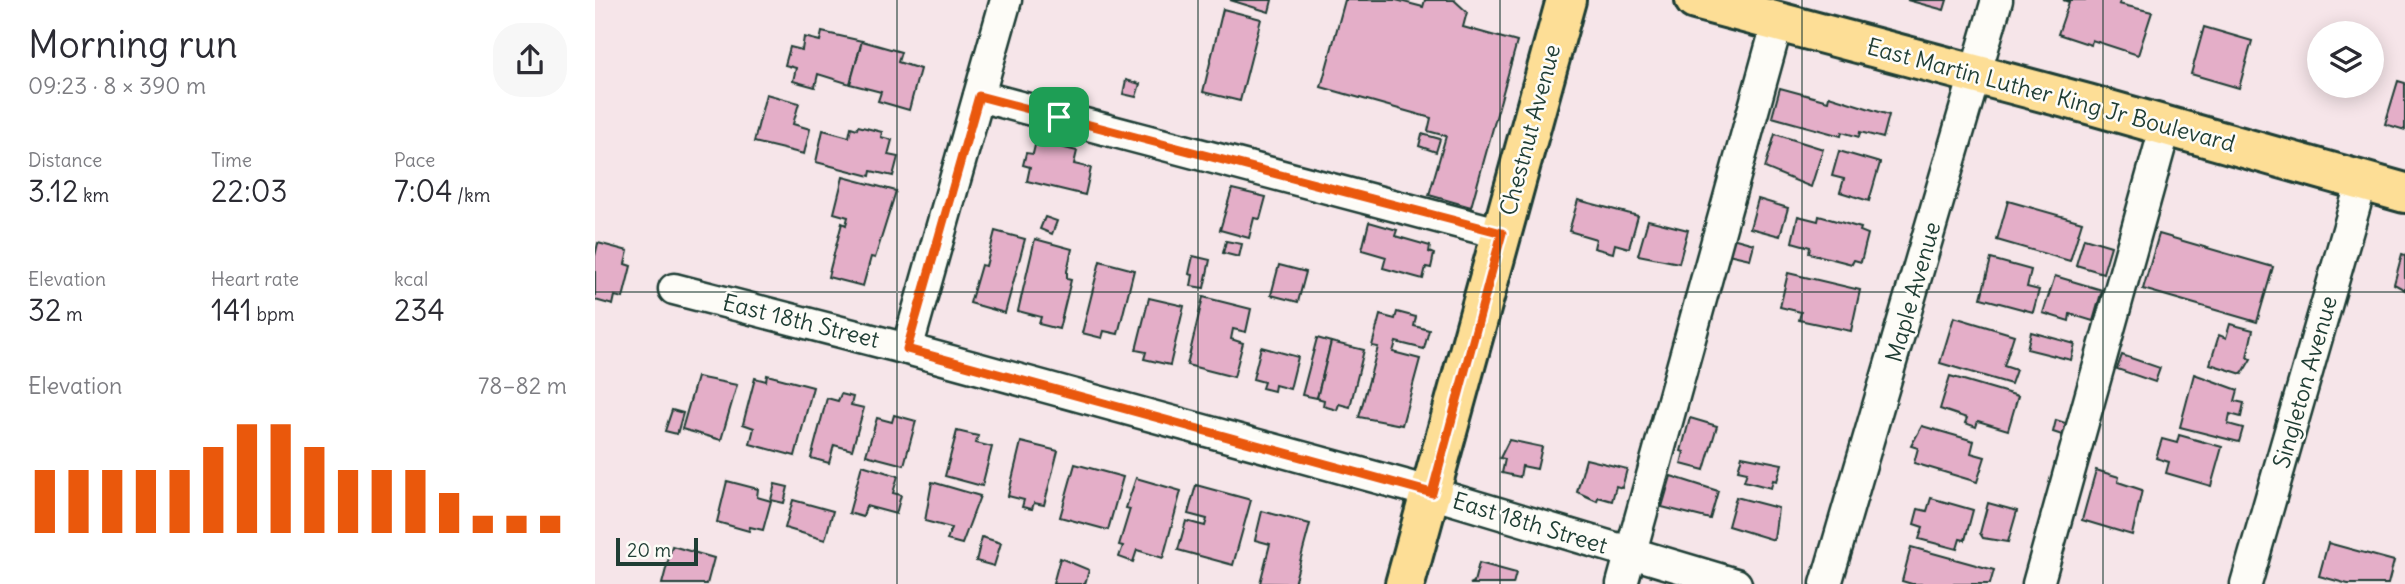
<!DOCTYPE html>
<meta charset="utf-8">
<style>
:root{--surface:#fff;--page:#f7f7f7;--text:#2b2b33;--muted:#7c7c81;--accent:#ea580c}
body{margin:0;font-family:Delius,sans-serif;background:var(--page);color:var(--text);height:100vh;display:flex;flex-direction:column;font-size:26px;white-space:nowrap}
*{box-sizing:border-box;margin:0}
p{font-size:23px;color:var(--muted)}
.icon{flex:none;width:38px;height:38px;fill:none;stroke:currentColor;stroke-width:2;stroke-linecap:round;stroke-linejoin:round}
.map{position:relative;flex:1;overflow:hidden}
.sheet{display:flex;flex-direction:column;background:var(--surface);width:595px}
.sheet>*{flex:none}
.tools{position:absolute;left:1712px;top:21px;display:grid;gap:14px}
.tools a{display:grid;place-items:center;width:77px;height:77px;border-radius:50%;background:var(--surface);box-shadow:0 4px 18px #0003;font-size:35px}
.scale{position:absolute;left:21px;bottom:18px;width:82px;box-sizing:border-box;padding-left:7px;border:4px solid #1f3d34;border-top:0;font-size:19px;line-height:24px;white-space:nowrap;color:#1f3d34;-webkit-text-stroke:5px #fdfcf7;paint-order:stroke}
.pin{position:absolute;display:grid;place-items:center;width:60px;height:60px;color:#fff;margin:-30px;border-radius:14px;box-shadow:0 4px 10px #0006}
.round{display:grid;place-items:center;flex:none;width:74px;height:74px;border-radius:28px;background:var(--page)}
.head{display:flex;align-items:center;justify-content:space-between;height:119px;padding:0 28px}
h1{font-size:38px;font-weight:600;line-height:52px}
.metrics{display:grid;grid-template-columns:repeat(3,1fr);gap:10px;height:119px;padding:7px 28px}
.metrics div{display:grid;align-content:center}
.metrics b{font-size:30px;font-weight:600}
.metrics small{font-size:19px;font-weight:400}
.metrics p{font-size:19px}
.chart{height:196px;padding:14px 28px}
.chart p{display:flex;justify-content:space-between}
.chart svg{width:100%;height:126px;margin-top:7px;stroke:var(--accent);stroke-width:6}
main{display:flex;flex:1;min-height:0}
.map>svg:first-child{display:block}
.building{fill:#e4aec8;stroke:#1f3d34;stroke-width:2}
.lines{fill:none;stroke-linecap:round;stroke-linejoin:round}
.minor-casing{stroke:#1f3d34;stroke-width:35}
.major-casing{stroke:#1f3d34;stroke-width:44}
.minor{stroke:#fdfcf7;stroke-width:30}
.major{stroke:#fdde96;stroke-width:38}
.route-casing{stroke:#fff;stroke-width:14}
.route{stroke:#ea580c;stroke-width:9}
.grid{fill:none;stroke:#1f3d34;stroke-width:2;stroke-opacity:0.55}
.labels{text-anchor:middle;stroke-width:5;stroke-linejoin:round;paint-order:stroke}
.street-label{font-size:23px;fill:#1f3d34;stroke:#fdfcf7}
</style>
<main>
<section class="sheet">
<div class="head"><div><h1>Morning run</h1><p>09:23 · 8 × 390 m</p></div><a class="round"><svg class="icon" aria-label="share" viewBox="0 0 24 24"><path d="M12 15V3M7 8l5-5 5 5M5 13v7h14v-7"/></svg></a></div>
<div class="metrics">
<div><p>Distance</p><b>3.12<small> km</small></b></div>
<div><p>Time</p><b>22:03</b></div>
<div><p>Pace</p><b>7:04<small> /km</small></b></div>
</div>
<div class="metrics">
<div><p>Elevation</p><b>32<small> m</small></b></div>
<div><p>Heart rate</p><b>141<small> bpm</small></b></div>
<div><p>kcal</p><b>234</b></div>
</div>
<div class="chart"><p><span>Elevation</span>78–82 m</p>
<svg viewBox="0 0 160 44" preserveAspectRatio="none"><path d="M5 44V22M15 44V22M25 44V22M35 44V22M45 44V22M55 44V14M65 44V6M75 44V6M85 44V14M95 44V22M105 44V22M115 44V22M125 44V30M135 44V38M145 44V38M155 44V38"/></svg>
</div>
</section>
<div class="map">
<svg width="1810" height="584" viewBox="0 0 1810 584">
<rect width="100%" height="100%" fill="#f6e5e9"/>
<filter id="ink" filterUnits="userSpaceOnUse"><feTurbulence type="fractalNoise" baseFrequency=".0143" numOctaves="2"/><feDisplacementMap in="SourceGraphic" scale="14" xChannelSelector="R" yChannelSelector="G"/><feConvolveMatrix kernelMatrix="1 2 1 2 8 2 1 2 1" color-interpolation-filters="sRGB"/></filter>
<g filter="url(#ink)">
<g class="building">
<polygon points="635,0 677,0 674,12"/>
<polygon points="750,0 801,0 828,7 830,0 859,0 872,12 868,27 922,42 876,207 834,195 851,136 833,131 836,118 726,87"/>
<polygon points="1312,0 1352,0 1349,10"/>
<polygon points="1468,0 1526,0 1524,4 1557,12 1543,55 1497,40 1496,45 1463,34 1474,2"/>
<polygon points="628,9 666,19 645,101 608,92"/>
<polygon points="1609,27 1657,41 1644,88 1596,74"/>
<polygon points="227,32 267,41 255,84 223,74 220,87 198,81 201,68 190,65 195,47 207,50 209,37 225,41"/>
<polygon points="267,41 306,52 303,62 325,69 314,110 283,101 286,92 255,84"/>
<polygon points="531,80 545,84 541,97 528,94"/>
<polygon points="1803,81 1810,83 1810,130 1790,124"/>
<polygon points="1185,88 1233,101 1234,96 1294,115 1288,138 1265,132 1264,137 1247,132 1246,136 1177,117"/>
<polygon points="171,94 204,103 198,124 215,129 209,154 159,142"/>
<polygon points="263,126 287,132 286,137 297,140 293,155 303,157 298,176 276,171 275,176 221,162 228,130 254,137 256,127 262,129"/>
<polygon points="827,134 845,139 841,152 824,146"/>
<polygon points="1180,134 1228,149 1216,187 1170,168"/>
<polygon points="441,141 482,151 479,164 496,168 490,195 432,181 435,167 428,165 431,153 438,154"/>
<polygon points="1244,151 1285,163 1274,201 1245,192 1249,179 1237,176"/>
<polygon points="248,177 301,191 280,258 276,257 268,286 233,277 247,223 251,225 253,217 239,213"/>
<polygon points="637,189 671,197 665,219 659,218 654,238 625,230"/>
<polygon points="1163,199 1193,208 1185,236 1155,228"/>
<polygon points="983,200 1043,216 1034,248 1020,244 1018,253 999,248 1001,239 974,231"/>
<polygon points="1413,201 1487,222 1475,261 1402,240"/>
<polygon points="1203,216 1223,221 1224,216 1266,228 1265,231 1273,234 1266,262 1259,260 1257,264 1214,253 1215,247 1197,242"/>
<polygon points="450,217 462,221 457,234 445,229"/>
<polygon points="1053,220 1093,230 1084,263 1043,255"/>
<polygon points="774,222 802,230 800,236 835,246 834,252 839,254 836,268 831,267 828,279 788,268 791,257 767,250"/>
<polygon points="400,231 430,239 410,313 375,303 386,265 391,266"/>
<polygon points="1564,234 1678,267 1662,322 1548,289"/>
<polygon points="1137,238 1159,244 1155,259 1133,254"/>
<polygon points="1489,238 1516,246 1508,273 1481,265"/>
<polygon points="440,239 477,249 472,271 472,279 476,280 464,329 444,324 446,317 423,311"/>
<polygon points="631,241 647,244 644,257 628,253"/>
<polygon points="3,243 33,251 30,264 36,266 28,298 20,296 18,305 0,300 0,256"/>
<polygon points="1807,254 1810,255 1810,290 1799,284"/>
<polygon points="598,256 615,260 609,288 596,286 598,275 594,274"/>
<polygon points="1396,259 1436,270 1432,287 1444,290 1438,312 1386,298"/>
<polygon points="505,261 539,270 523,334 509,331 507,338 487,333"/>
<polygon points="684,265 711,272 703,302 676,295"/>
<polygon points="1193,273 1265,290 1256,331 1204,320 1206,312 1185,307"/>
<polygon points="1460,276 1507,290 1498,321 1475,314 1474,321 1448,313"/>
<polygon points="608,297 656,309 651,332 638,329 636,339 648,343 639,377 592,365"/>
<polygon points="554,298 589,306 575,365 549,359 551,352 541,350"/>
<polygon points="802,312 821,317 819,326 834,330 829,349 801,342 798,352 825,359 807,425 764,417 783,347 777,346 785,315 800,319"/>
<polygon points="1359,317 1419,335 1409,366 1421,370 1416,384 1345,363"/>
<polygon points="1635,324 1658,330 1652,357 1656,359 1647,374 1615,364 1624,335 1631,338"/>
<polygon points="1436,332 1480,344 1476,360 1432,349"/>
<polygon points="722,338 736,342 722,398 707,395"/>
<polygon points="736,342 769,350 755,407 744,404 742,410 728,406 729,400 722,398"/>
<polygon points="666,347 703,357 695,389 680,385 679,391 667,388 669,382 658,379"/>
<polygon points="1527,355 1565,368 1560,382 1522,369"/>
<polygon points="1599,374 1643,390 1640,401 1649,403 1646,417 1635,414 1633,424 1648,428 1644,442 1585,427"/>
<polygon points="172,375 218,387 200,456 155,444 159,428 148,424 160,378 171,381"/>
<polygon points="1355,376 1423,396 1413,430 1383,421 1381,427 1370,423 1372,418 1345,409"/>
<polygon points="102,377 142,385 126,440 87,429"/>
<polygon points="246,394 258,397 256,405 269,408 257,450 239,445 234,463 216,458 232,398 243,401"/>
<polygon points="77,410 88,413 82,434 70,431"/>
<polygon points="299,415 321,421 309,465 271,455 282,418 297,422"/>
<polygon points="1095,418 1122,426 1109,470 1086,464 1089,452 1086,451"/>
<polygon points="1461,420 1473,424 1470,436 1458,432"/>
<polygon points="1327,426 1379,441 1376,453 1390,457 1382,482 1319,463 1323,448 1316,446"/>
<polygon points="362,431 383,436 381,443 397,447 387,486 350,476"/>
<polygon points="1584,435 1627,447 1616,486 1571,473 1574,462 1561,458 1567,439 1582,443"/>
<polygon points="914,440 947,447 942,469 927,466 925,477 907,473 910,459 905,458"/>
<polygon points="426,442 463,451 449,505 439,503 437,509 427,507 429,500 413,496"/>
<polygon points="1147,456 1187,464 1182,481 1178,480 1176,488 1149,481 1152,472 1143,470"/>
<polygon points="991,459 1032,469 1027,488 1021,486 1017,501 1003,497 1002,501 982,492"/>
<polygon points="480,464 528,477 513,530 465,517"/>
<polygon points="267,465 303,476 298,493 306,495 301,514 271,506 268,517 254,513"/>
<polygon points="1501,470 1524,477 1523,482 1547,490 1537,535 1487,520"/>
<polygon points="1076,476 1123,491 1115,519 1067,507"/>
<polygon points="541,478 586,491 568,558 542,550 538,562 524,557 528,546 524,545 535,509 531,508"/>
<polygon points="132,481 163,489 162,497 176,501 168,530 155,527 154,531 122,522"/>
<polygon points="337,482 385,496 367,544 352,540 356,528 330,521"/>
<polygon points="180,484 193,487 189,503 176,500"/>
<polygon points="601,485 656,500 638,565 583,550 591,521 610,526 612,519 593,514"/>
<polygon points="1141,497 1183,508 1179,540 1133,526"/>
<polygon points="1336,498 1378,510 1370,540 1365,539 1362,549 1324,539 1328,527 1319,524 1323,509 1332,511"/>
<polygon points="198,500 238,511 230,540 190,528"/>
<polygon points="1393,503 1422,511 1413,542 1388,538 1385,533"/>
<polygon points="667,511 715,524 699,584 665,583 675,544 660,540"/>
<polygon points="387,537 406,543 399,566 381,561"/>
<polygon points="1733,543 1799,561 1793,584 1753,584 1724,576"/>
<polygon points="77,546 119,558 112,584 67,584"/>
<polygon points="1316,547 1399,570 1395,584 1317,584 1307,581"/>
<polygon points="465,558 494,570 490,584 458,584"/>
<polygon points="884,563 921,573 918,584 875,584 879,582"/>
</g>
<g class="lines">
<defs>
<g id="minor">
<polyline points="384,96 907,234"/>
<polyline points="79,289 312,349 809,485 1141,584"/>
<polyline points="312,349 411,0"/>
<polyline points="1027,584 1183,21"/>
<polyline points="1231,584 1402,0"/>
<polyline points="1443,584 1571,125"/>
<polyline points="1651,584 1767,181"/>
</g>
<g id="major">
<polyline points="1100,0 1493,104 1810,193"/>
<polyline points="810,584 971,0"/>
</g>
</defs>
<use href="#minor" class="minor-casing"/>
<use href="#major" class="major-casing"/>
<use href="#minor" class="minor"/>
<use href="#major" class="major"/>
</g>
</g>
<g class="lines" filter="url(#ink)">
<defs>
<polygon id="route" points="384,96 907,233 837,493 312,349"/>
</defs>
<use href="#route" class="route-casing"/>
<use href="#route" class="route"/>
</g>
<path class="grid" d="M302 0V584M603 0V584M905 0V584M1207 0V584M1508 0V584M0 292H1810"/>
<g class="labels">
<g class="street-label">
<text transform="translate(1456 95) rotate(15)" y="8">East Martin Luther King Jr Boulevard</text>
<text transform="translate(935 130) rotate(-75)" y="8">Chestnut Avenue</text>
<text transform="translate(1318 292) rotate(-74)" y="8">Maple Avenue</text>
<text transform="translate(206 321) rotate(14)" y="8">East 18th Street</text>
<text transform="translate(1710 382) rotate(-74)" y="8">Singleton Avenue</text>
<text transform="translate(935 523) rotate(17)" y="8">East 18th Street</text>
</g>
</g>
</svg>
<div class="tools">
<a><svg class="icon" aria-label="layers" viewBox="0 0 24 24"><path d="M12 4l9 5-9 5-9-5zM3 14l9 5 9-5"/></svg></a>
</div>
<div class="scale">20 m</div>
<div class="pin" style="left:464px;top:117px;background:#1e9e55"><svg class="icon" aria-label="arrive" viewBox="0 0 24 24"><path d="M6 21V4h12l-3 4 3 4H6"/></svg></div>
</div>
</main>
